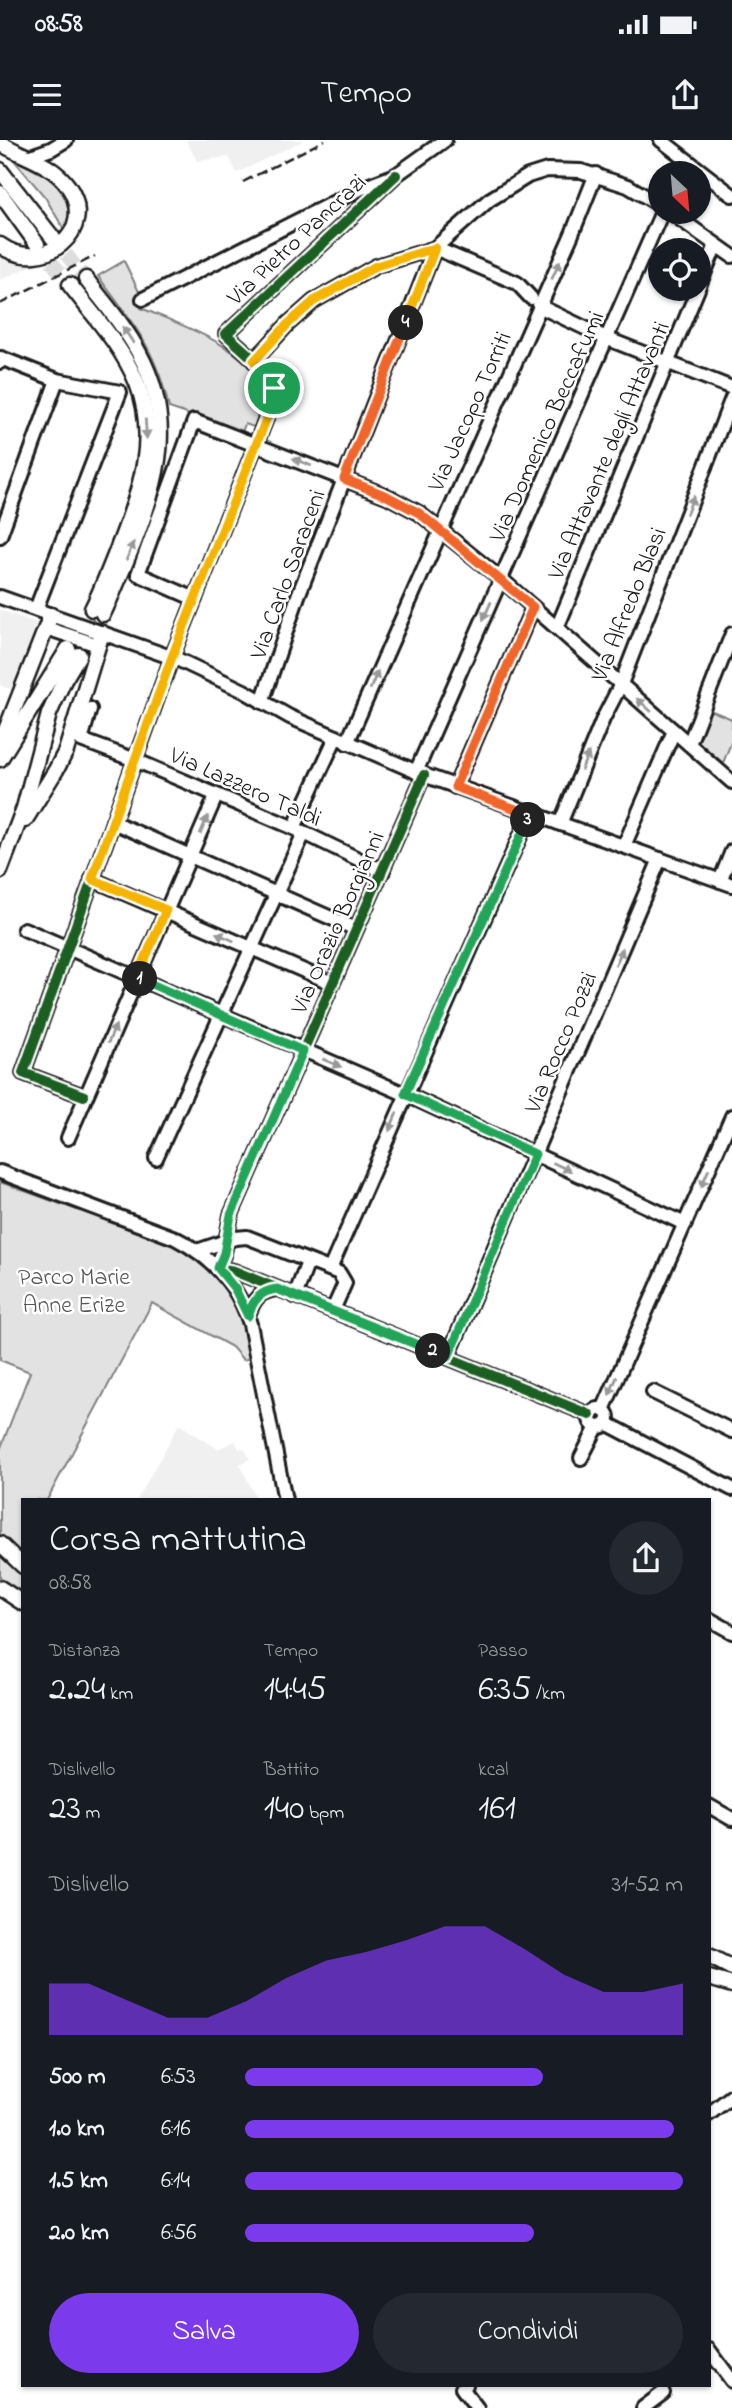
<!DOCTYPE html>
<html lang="it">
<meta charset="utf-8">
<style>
:root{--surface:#171b24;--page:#242831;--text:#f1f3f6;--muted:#9ea1a6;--accent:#7c3aed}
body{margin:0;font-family:"Indie Flower",sans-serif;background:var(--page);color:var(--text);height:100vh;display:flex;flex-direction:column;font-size:26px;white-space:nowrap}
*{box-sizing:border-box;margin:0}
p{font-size:23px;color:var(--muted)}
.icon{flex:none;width:38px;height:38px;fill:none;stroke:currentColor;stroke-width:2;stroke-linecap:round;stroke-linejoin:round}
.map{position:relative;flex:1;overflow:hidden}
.side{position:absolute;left:21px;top:1358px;width:690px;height:889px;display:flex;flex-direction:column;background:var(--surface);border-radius:0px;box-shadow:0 2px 5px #0004}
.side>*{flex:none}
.needle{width:46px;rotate:154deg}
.buttons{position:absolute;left:648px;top:21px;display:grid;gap:14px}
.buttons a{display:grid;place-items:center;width:63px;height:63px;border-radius:50%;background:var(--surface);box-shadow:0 2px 5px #0004;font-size:35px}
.pin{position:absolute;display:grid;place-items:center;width:60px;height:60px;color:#fff;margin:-30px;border:4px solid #fff;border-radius:50%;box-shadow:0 2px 7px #0007}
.km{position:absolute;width:35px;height:35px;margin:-18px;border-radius:50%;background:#222;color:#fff;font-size:19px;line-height:35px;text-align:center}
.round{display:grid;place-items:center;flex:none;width:74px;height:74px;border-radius:37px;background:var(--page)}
.headline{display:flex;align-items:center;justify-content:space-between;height:119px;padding:0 28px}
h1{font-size:38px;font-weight:600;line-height:52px}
.metrics{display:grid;grid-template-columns:repeat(3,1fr);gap:10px;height:119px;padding:7px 28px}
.metrics div{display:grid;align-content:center}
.metrics b{font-size:35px;font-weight:600}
.metrics small{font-size:19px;font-weight:400}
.metrics p{font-size:19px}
.chart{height:196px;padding:14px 28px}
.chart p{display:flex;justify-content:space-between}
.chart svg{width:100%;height:126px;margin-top:7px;fill:var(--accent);opacity:.7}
.button{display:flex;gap:14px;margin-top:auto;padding:14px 28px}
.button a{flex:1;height:80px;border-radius:42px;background:var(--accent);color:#fff;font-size:28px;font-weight:600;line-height:80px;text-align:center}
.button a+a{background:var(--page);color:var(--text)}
ul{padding:0 28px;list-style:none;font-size:23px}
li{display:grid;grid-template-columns:112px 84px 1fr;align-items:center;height:52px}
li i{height:18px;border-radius:9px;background:var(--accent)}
.status{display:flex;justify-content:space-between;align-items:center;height:49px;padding:0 35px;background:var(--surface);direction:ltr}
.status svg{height:19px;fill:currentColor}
header{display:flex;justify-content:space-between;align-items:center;height:91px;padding:0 28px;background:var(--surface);font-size:32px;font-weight:600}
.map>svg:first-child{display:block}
.built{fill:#f0f0f0}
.green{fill:#e2e2e2;stroke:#7f7f7f;stroke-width:2}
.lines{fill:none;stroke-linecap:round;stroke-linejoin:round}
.major-tunnel{stroke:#ddd;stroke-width:14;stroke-dasharray:14 7;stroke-linecap:butt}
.minor-casing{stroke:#1c1c1c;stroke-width:18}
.major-casing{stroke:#1c1c1c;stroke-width:19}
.minor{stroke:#fff;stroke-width:12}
.major{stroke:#fff;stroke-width:14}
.rail{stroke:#1c1c1c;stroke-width:2.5;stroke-dasharray:10 5;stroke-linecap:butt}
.cycleway-casing{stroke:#fff;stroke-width:15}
.cycleway{stroke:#1b5e20;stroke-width:10}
.oneway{fill:#999}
.split-1-casing{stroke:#fff;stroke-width:14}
.split-2-casing{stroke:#fff;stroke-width:14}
.split-3-casing{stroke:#fff;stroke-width:14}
.split-4-casing{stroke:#fff;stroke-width:14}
.split-5-casing{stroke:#fff;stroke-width:14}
.split-1{stroke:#f5b400;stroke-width:9}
.split-2{stroke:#22a559;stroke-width:9}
.split-3{stroke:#22a559;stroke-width:9}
.split-4{stroke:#f0652b;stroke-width:9}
.split-5{stroke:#f5b400;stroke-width:9}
.labels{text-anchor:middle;stroke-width:5;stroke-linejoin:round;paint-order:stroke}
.street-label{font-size:24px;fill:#1c1c1c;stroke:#fff}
.park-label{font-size:24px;fill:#575757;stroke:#fff}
</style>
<div class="status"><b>08:58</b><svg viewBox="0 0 49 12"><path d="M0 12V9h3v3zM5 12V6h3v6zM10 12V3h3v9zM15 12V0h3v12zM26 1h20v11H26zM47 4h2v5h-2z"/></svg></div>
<header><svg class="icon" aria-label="menu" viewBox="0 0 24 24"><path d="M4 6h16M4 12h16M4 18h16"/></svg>Tempo<svg class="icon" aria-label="share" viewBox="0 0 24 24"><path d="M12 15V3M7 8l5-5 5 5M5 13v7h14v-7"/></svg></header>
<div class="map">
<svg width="732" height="2268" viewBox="0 0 732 2268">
<rect width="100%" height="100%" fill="#fff"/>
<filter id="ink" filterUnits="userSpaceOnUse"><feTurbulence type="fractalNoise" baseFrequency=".0143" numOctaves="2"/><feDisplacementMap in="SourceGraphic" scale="14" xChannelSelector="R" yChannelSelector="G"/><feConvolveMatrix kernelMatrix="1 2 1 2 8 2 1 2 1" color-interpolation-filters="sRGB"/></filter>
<g filter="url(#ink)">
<g class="built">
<polygon points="186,0 304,0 237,33 229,17 197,21"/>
<polygon points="0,111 18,120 38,123 0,140"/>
<polygon points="0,470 37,483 12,550 0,545"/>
<polygon points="179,1284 218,1309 235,1301 239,1309 244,1308 250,1319 240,1324 257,1360 137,1360"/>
</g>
<g class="green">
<path d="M14 20C49 31 82 50 65 91L45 57Z"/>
<path d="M124 121 144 162 141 168C181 185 249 207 266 251L254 287 245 284 242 292 169 268C156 208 133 184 98 136Z"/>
<polygon points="707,569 732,579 732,600 723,623 697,601"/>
<polygon points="0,1042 171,1104 216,1131 233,1159 247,1195 251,1218 243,1220 232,1207 152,1163 47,1360 23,1360 23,1406 19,1412 0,1394 0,1310 30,1232 0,1220"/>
<polygon points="0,1412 23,1433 23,1453 0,1438"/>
</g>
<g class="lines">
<g class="major-tunnel">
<polyline points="53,98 86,139"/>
<polyline points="38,105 70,145"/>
</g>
<defs>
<g id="minor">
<polyline points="661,0 732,55"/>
<polyline points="28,17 51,9 66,0"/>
<polyline points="670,72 732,116"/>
<polyline points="435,108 517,143 531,158"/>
<polyline points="698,148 716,105"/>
<polyline points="143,159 362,48 396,35 445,0"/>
<polyline points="539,166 608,199 732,248"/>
<polyline points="254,221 288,184 314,161 376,126 435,108 489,60 528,36 547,30 581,31 628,46 660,65"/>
<polyline points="0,222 1,218 57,240 120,252 36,469"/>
<polyline points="0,396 57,240"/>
<polyline points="0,457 179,520 244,551 290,577 424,635 732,745"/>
<polyline points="195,459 138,434 194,281 387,356 419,373 501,439 732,642"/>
<polyline points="46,488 98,505"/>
<polyline points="557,488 698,149"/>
<polyline points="262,562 298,456 435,108"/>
<polyline points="90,569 81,600 135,620 294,688 383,731"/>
<polyline points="347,603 572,94 596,34"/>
<polyline points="689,604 732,494"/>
<polyline points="416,632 662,72"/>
<polyline points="424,635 231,1075 224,1113 218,1128 234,1131 590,1275"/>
<polyline points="455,647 533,467"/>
<polyline points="113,682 356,789"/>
<polyline points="560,684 603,579 621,544 732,258"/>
<polyline points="294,688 336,597"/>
<polyline points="624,706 674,591"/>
<polyline points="92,739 332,843"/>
<polyline points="720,741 732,711"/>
<polyline points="24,789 405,954 685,1084"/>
<path d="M84 956 23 933 172 517 273 261C277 233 244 212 226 194L396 35"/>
<polyline points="68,998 216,656"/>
<polyline points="156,1018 304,693"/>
<path d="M0 1032 175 1098C212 1117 238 1144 250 1184L285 1360"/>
<polyline points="197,1111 235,1098 247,1097 339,1133 345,1143 333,1170"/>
<polyline points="330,1129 530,674"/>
<polyline points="295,1156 308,1122"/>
<path d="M248 1176C253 1160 259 1151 277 1149"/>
<polyline points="448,1217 660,719"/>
<polyline points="653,1252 732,1291"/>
<circle cx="599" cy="1278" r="9"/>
<polyline points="603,1270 732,976"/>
<polyline points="606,1283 732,1349"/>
<polyline points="581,1318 597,1287"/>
<polyline points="709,1479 732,1492"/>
<polyline points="709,1666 732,1679"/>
<polyline points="709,1974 732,1956"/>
<polyline points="709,2210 732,2241"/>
<polyline points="466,2245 462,2248 477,2268"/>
<polyline points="643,2268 663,2253"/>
</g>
<g id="major">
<path d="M0 3C23 17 52 23 68 46 99 91 42 136 0 105"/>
<polyline points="0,30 53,98"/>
<polyline points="0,53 37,104"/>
<path d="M86 139C104 163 125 186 139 213 175 280 159 338 133 405 123 428 114 451 103 474"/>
<path d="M70 145C94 176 122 206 137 243 158 297 141 348 121 400 112 423 103 447 92 469"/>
<polyline points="0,605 51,475"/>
<polyline points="0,619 68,509"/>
<polyline points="25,680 56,630 66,611 102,493"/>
<polyline points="0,731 24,668 49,574 64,540 79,515"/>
<polyline points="0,1404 23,1426"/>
<polyline points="0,1448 23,1463"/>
<polyline points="709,1816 732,1828"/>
<polyline points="709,1838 732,1845"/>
</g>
</defs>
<use href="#minor" class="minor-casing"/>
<use href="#major" class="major-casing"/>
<use href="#minor" class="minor"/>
<use href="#major" class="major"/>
<g class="rail">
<polyline points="243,42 325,0"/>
<polyline points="0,164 95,116"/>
</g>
<defs>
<g id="cycleway">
<polyline points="424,635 231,1075 224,1113 218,1128 234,1131 590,1275"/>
<path d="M84 956 23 933 172 517 273 261C277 233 244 212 226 194L396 35"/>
</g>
</defs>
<use href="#cycleway" class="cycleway-casing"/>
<use href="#cycleway" class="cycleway"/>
</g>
<defs><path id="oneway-solid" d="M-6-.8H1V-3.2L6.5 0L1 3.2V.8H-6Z" transform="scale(1.75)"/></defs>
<g class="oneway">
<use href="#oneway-solid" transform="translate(556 130) rotate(-65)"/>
<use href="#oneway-solid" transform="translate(128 195) rotate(-124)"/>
<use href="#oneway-solid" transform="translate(146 289) rotate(86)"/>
<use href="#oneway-solid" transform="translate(302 322) rotate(-158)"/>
<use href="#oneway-solid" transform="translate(690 365) rotate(-69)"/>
<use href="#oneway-solid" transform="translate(130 411) rotate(-68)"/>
<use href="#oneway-solid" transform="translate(487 471) rotate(114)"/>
<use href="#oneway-solid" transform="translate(374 540) rotate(-67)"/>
<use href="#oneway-solid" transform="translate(644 565) rotate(-138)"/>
<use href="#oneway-solid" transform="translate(585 621) rotate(-68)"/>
<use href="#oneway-solid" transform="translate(204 685) rotate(-67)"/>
<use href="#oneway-solid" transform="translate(225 797) rotate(-156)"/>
<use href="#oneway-solid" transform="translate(619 817) rotate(-67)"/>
<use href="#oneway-solid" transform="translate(112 894) rotate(-66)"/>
<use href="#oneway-solid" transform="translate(332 923) rotate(23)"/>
<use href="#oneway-solid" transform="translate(393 982) rotate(113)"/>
<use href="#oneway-solid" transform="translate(562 1027) rotate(25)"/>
<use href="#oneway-solid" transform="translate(705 1038) rotate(113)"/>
<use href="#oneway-solid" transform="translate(613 1246) rotate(114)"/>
</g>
</g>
<g class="lines" filter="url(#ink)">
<defs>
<polyline id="split-1" points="140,839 137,838 166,770 92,739 172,517 271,267 274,248"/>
<path id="split-2" d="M140 839 303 911 231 1075 224 1113 218 1128 235 1149 248 1176C253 1160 260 1151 277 1149L433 1211"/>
<polyline id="split-3" points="433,1211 448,1217 535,1014 405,954 528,680"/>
<polyline id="split-4" points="406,183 344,339 387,356 419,373 533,467 455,647 530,674 528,680"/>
<polyline id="split-5" points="274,248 270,239 254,221 288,184 314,161 376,126 435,108 406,183"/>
</defs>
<use href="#split-1" class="split-1-casing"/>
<use href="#split-2" class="split-2-casing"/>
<use href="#split-3" class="split-3-casing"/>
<use href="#split-4" class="split-4-casing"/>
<use href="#split-5" class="split-5-casing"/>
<use href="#split-1" class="split-1"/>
<use href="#split-2" class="split-2"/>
<use href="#split-3" class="split-3"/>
<use href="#split-4" class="split-4"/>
<use href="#split-5" class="split-5"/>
</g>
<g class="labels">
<g class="street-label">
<text transform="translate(296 99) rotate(-43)" y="8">Via Pietro Pancrazi</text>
<text transform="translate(469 271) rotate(-66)" y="8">Via Jacopo Torriti</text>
<text transform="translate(546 286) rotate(-66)" y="8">Via Domenico Beccafumi</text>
<text transform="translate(608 310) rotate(-67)" y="8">Via Attavante degli Attavanti</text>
<text transform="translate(287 434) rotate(-70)" y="8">Via Carlo Saraceni</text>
<text transform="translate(628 464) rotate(-68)" y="8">Via Alfredo Blasi</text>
<text transform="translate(246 646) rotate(24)" y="8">Via Lazzero Taldi</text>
<text transform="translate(337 782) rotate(-66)" y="8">Via Orazio Borgianni</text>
<text transform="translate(560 902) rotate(-67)" y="8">Via Rocco Pozzi</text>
</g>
<g class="park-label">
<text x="74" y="1144">Parco Marie<tspan x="74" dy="28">Anne Erize</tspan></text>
</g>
</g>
</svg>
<div class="buttons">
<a><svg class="needle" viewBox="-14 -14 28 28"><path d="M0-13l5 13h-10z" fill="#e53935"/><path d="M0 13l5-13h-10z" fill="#9ea1a6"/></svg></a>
<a><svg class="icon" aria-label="locate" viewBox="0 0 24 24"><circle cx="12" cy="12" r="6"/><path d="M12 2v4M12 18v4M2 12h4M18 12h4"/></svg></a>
</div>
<div class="pin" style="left:274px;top:248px;background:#1e9e55"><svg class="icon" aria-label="arrive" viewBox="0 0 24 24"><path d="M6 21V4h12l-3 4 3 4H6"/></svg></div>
<b class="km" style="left:140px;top:839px">1</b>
<b class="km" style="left:433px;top:1211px">2</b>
<b class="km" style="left:528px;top:680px">3</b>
<b class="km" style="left:406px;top:183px">4</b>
<section class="side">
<div class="headline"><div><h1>Corsa mattutina</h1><p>08:58</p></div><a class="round"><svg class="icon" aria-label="share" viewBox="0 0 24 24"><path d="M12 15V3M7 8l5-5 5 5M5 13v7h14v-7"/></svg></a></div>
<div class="metrics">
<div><p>Distanza</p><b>2.24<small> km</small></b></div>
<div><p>Tempo</p><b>14:45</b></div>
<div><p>Passo</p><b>6:35<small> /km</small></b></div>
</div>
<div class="metrics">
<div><p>Dislivello</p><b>23<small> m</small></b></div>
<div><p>Battito</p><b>140<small> bpm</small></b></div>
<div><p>kcal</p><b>161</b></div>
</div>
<div class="chart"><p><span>Dislivello</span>31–52 m</p>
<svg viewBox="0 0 160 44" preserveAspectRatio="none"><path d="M0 44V26L10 26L20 32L30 38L40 38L50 32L60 24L70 18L80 15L90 11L100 6L110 6L120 14L130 23L140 29L150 29L160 26V44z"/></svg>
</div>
<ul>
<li><b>500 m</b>6:53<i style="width:68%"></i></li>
<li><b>1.0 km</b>6:16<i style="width:98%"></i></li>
<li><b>1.5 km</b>6:14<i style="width:100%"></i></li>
<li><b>2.0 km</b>6:56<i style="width:66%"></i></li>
</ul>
<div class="button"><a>Salva</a><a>Condividi</a></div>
</section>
</div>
